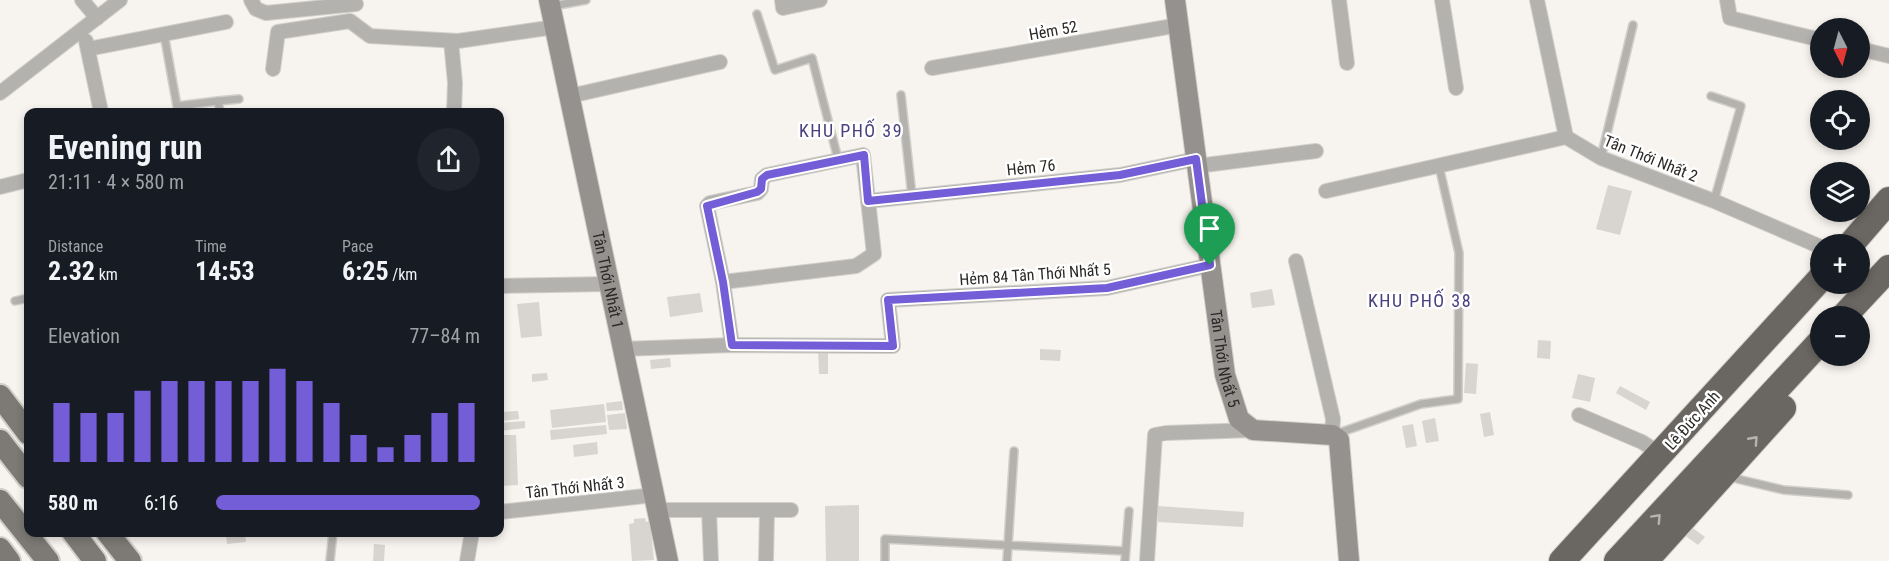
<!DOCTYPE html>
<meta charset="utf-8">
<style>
:root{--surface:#171b24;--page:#20242c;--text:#f1f3f6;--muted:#9ea1a6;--accent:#745ed8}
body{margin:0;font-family:"Roboto Condensed",sans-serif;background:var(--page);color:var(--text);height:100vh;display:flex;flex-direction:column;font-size:22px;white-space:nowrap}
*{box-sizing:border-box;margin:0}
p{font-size:20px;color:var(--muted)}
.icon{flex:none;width:33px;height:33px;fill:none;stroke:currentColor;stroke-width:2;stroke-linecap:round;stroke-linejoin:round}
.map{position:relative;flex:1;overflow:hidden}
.side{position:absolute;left:24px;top:108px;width:480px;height:429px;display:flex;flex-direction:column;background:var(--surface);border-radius:12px;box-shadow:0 3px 9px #0003}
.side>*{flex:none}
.needle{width:39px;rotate:174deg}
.fabs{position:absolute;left:1810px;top:18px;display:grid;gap:12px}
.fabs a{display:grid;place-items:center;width:60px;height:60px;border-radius:50%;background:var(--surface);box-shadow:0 3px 9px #0003;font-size:30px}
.pin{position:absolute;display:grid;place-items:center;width:51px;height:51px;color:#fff;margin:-62px -26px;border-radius:50% 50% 50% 0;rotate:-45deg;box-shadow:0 0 6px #0007}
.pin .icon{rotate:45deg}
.round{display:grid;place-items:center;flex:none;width:63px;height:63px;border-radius:32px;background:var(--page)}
.overview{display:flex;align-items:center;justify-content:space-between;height:102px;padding:0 24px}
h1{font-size:33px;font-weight:700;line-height:45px}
.figures{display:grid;grid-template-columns:repeat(3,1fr);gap:9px;height:102px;padding:6px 24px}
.figures div{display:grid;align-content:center}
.figures b{font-size:26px;font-weight:700}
.figures small{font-size:16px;font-weight:400}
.figures p{font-size:16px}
.chart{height:168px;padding:12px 24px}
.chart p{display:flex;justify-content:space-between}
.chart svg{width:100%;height:108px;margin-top:6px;stroke:var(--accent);stroke-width:6}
ul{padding:0 24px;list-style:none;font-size:20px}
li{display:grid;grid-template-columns:96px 72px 1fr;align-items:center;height:45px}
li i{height:15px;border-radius:8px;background:var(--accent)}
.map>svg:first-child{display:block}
.building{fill:#d8d4cf}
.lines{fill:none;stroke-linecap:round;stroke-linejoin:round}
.lane-casing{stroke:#d2cfca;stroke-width:10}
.street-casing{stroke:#d2cfca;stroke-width:16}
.secondary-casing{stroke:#d2cfca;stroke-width:22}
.primary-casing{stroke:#d2cfca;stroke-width:26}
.highway-casing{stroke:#d2cfca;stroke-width:28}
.lane{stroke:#b3b2af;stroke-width:7}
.street{stroke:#b3b2af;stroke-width:14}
.secondary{stroke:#94918e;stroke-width:20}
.primary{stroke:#7d7a76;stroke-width:22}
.highway{stroke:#6a6762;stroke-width:26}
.oneway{stroke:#b4b3b0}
.route-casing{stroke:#fff;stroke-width:12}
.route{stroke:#745ed8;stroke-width:8}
.labels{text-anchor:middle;stroke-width:5;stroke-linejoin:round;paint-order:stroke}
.street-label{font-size:16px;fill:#2a2927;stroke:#fff}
.neighbourhood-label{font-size:18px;letter-spacing:1.5px;fill:#4a427f;stroke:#fff}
</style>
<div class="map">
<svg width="1889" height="561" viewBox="0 0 1889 561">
<rect width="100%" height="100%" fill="#f7f3ee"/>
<g class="building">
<polygon points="1608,185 1632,191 1620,235 1596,229"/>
<polygon points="1272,289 1275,305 1252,308 1250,293"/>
<polygon points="700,293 703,312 670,317 667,297"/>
<polygon points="539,302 542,336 521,338 517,304"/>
<polygon points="1538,340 1551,341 1550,359 1537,358"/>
<polygon points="1040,349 1061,350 1060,361 1040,360"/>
<polygon points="818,350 828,350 828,374 819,374"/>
<polygon points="670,358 671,367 651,369 650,360"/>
<polygon points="1466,363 1478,364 1476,394 1464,393"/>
<polygon points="547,373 548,380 532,382 532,374"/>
<polygon points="1578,374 1595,378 1590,402 1572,398"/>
<polygon points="1620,386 1650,402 1646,410 1616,393"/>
<polygon points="622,401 623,410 607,411 606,403"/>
<polygon points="604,404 606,422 552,428 550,410"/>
<polygon points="518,411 519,419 500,421 500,412"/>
<polygon points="1490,412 1494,435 1484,437 1480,414"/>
<polygon points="625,413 627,429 609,430 607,415"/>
<polygon points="1435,418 1439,441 1426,443 1422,421"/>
<polygon points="525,421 525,428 500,431 500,423"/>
<polygon points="1413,424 1417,446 1406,448 1402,426"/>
<polygon points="606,425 607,434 551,440 550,430"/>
<polygon points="500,435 516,435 518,485 500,486"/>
<polygon points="597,442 598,454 574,457 573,445"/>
<polygon points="859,505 859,561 826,561 825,506"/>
<polygon points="1158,506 1244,512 1243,527 1158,522"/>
<polygon points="645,518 646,522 650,521 654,560 632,561 629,524 634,523 634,519"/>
<polygon points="1690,526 1705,537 1698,545 1683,534"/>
<polygon points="245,533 246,542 227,544 226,534"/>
<polygon points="374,544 385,545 384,561 373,561"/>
</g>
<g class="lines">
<defs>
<g id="lane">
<polyline points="553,6 586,0"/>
<polyline points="757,14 775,70 812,58 838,159"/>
<polyline points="164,34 177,106 218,101 220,112"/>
<polyline points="901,95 912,196"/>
<polyline points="1711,96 1741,106 1714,201"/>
<polyline points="218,101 239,99"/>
<polyline points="1601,158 1633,25"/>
<polyline points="15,301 28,298"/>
<polyline points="1336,434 1421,404 1458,399 1459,253 1439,166"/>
<polyline points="1729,477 1784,490 1848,495"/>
<polyline points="330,561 333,532"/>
<polyline points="885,561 885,539 1125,551"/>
<polyline points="1007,561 1014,451"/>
<polyline points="1125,561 1129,511"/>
</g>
<g id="street">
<polyline points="82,0 97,18"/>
<polyline points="251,0 256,9 266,13 356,4"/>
<polyline points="782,0 783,8 820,0"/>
<polyline points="1339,0 1347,63"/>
<polyline points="1442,0 1456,88"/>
<polyline points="1537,0 1566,137 1601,158 1714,201 1821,247"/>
<polyline points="1727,0 1730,18 1821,40"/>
<polyline points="86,41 101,112"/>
<polyline points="451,41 455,83 454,112"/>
<polyline points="88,49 226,22"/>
<polyline points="1860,49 1889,56"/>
<polyline points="932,68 1179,25"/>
<polyline points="273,69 278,32 350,21 370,36 458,41 555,27"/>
<polyline points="0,93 120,0"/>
<polyline points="570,96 720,62"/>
<polyline points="1197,166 1316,151"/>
<polyline points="0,187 28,180"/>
<polyline points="1326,191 1566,137"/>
<polyline points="868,201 1120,175 1196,159"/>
<polyline points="1296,261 1333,419 1332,435"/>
<polyline points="723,282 856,266 874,254 863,155 767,175 762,179 761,189 757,193 710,203 707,206 723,282 732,345"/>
<polyline points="500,286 609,284"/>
<polyline points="623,349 732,345 893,346 888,300 1107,288 1211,265"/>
<polyline points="1579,415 1642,442 1662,455"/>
<polyline points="657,510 791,510"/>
<polyline points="709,510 711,561"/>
<polyline points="500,512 654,495"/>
<polyline points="467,561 472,532"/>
<polyline points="766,561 767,510"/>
<polyline points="1147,561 1155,435 1166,433 1253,430"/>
</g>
<g id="secondary">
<path id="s1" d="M549 0 668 561"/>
<path id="s2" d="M1175 0 1225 375 1239 419 1253 430 1332 435 1339 440 1349 561"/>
</g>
<g id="primary">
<polyline points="0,396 28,433"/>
<polyline points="0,441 28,477"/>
<polyline points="0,501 48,561"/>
<polyline points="73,532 95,561"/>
<polyline points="107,532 130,561"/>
<polyline points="0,549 9,561"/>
</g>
<g id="highway">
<polyline points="1851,244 1889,200"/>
<polyline points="1844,316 1889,268"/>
<polyline points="1562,561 1821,278"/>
<polyline points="1617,561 1821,341"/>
<polyline points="1645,561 1783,408"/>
</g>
</defs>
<use href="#lane" class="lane-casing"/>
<use href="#street" class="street-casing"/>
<use href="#secondary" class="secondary-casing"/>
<use href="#primary" class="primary-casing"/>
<use href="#highway" class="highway-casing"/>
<use href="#lane" class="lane"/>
<use href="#street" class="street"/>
<use href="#secondary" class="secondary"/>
<use href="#primary" class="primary"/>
<use href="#highway" class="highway"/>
</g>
<defs><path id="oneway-chevron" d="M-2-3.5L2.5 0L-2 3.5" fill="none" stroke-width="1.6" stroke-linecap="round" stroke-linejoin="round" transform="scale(1.5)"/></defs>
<g class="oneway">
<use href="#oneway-chevron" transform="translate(1754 440) rotate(-48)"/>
<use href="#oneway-chevron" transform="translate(1657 518) rotate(-47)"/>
</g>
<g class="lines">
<defs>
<polygon id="route" points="864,155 868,201 1120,175 1196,159 1210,265 1107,288 888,300 893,346 732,345 723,282 707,206 757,192 761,189 762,179 767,175"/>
</defs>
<use href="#route" class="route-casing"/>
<use href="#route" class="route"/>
</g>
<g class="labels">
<g class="street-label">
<text transform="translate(1053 30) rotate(-10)" y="6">Hẻm 52</text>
<text transform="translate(1651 158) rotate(22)" y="6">Tân Thới Nhất 2</text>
<text transform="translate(1031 167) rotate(-6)" y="6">Hẻm 76</text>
<text transform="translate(1035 274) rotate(-4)" y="6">Hẻm 84 Tân Thới Nhất 5</text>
<text dy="6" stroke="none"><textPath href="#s1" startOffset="286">Tân Thới Nhất 1</textPath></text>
<text dy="6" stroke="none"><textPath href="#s2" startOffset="362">Tân Thới Nhất 5</textPath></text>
<text transform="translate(1692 420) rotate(-48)" y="6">Lê Đức Anh</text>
<text transform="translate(575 487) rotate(-6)" y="6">Tân Thới Nhất 3</text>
</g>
<g class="neighbourhood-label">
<text x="851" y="137">KHU PHỐ 39</text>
<text x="1420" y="307">KHU PHỐ 38</text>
</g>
</g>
</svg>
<div class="fabs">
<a><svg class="needle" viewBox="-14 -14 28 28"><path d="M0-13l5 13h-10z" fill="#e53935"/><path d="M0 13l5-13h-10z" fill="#9ea1a6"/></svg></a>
<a><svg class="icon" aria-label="locate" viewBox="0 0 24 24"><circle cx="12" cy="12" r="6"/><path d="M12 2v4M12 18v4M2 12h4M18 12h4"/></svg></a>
<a><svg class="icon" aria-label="layers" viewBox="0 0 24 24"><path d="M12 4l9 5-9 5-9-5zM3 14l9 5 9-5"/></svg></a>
<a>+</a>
<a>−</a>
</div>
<div class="pin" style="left:1210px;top:265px;background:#1e9e55"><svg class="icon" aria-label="arrive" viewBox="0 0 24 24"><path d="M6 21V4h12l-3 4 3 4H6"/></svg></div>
<section class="side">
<div class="overview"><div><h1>Evening run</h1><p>21:11 · 4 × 580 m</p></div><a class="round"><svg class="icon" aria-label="share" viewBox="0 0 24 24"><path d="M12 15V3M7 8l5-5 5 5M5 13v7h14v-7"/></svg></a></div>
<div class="figures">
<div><p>Distance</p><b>2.32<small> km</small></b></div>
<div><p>Time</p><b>14:53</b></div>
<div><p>Pace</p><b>6:25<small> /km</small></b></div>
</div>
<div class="chart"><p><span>Elevation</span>77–84 m</p>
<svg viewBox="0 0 160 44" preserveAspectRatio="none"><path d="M5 44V20M15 44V24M25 44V24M35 44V15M45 44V11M55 44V11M65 44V11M75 44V11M85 44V6M95 44V11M105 44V20M115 44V33M125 44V38M135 44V33M145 44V24M155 44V20"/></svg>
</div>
<ul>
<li><b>580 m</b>6:16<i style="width:100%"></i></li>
</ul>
</section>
</div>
